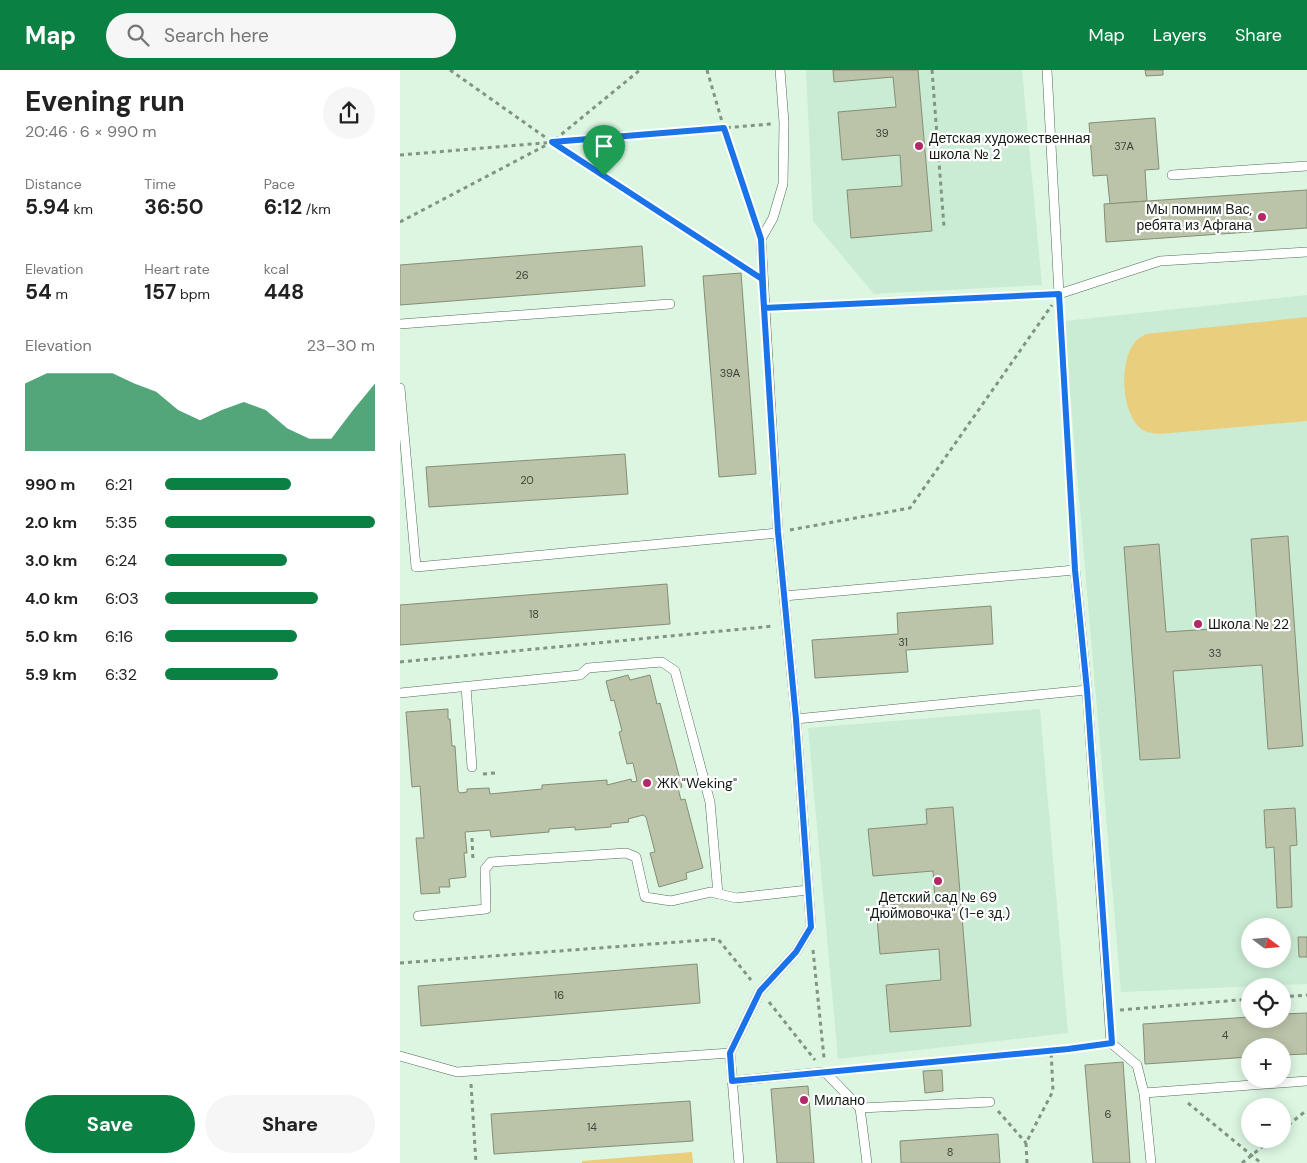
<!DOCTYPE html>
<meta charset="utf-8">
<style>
:root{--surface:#fff;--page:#f6f6f6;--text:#222;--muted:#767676;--accent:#0b8043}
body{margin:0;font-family:"DM Sans",sans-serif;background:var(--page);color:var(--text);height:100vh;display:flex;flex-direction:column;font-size:19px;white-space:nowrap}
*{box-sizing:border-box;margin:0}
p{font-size:16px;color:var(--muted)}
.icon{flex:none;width:28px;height:28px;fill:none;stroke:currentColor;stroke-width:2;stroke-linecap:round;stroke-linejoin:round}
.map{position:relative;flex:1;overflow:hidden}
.drawer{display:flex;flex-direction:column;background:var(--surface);width:400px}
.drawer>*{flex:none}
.needle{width:32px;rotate:106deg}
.fabs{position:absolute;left:841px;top:848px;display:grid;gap:10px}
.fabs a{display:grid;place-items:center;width:50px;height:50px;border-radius:50%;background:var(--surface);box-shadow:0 2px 12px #0003;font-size:25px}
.pin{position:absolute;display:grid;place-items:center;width:42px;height:42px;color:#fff;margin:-51px -21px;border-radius:50% 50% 50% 0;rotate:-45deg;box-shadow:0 0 5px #0007}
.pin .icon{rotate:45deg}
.round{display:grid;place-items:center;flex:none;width:52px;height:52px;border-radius:26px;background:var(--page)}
.head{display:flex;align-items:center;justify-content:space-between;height:85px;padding:0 25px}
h1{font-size:28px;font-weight:700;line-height:38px}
.metrics{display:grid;grid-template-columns:repeat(3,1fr);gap:8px;height:85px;padding:5px 25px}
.metrics div{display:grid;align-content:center}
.metrics b{font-size:21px;font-weight:700}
.metrics small{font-size:14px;font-weight:400}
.metrics p{font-size:14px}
.chart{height:140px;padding:10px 25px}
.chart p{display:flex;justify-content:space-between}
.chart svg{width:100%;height:90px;margin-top:5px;fill:var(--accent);opacity:.7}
.button{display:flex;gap:10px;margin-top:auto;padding:10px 25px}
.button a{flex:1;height:58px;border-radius:30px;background:var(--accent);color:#fff;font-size:20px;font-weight:700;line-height:58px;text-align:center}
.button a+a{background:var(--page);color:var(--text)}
ul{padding:0 25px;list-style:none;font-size:16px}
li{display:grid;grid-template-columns:80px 60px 1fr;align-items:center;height:38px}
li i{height:12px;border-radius:6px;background:var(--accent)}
header{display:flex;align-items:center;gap:30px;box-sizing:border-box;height:70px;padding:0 25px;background:var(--accent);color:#fff}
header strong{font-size:24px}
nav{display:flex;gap:28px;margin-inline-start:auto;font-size:18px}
.search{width:350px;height:45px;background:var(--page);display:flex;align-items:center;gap:12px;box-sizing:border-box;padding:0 18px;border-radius:28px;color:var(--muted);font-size:19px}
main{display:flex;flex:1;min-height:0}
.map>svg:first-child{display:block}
.built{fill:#cbecd4;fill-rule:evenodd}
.green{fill:#e9ce7d}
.building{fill:#bbc4a9;stroke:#858e75}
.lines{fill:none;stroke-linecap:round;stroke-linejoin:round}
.service-casing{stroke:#556c5b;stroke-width:10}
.path{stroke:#819486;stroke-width:3;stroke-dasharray:4 4;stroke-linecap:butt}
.service{stroke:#fff;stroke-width:9}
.route-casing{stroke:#fff;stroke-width:10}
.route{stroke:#1a73e8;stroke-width:6}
.poi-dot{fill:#b32866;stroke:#fff;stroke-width:2}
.labels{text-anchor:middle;stroke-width:4.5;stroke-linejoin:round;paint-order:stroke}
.number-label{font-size:11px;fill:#3c463a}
.poi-label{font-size:14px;fill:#121c15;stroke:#fff;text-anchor:start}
</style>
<header>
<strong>Map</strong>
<div class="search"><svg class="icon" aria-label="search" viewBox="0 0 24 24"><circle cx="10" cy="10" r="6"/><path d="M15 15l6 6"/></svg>Search here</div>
<nav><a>Map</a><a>Layers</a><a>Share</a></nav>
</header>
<main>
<section class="drawer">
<div class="head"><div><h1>Evening run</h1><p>20:46 · 6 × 990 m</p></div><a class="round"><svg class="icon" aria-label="share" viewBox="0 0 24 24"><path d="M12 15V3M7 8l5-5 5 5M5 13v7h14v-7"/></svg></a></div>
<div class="metrics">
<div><p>Distance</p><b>5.94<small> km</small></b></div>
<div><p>Time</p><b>36:50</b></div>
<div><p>Pace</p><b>6:12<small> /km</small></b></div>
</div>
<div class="metrics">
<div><p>Elevation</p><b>54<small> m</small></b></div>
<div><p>Heart rate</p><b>157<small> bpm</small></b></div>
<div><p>kcal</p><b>448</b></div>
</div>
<div class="chart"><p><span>Elevation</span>23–30 m</p>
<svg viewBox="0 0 160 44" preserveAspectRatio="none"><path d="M0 44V11L10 6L20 6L30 6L40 6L50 11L60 15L70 24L80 29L90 24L100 20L110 24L120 33L130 38L140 38L150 24L160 11V44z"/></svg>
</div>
<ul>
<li><b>990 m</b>6:21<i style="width:60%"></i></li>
<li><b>2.0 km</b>5:35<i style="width:100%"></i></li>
<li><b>3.0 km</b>6:24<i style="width:58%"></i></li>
<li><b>4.0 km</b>6:03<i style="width:73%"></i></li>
<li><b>5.0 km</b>6:16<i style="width:63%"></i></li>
<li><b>5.9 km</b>6:32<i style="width:54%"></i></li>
</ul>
<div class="button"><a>Save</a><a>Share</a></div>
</section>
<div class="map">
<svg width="907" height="1093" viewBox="0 0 907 1093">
<rect width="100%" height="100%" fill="#dcf6e2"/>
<g class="built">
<polygon points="406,0 622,0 642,215 474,224 413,151"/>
<path d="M907 225V914L721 922 664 251ZM850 856H882V889H850Z"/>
<polygon points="640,639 668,963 438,989 408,658"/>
</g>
<g class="green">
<path d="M907 247V351L759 364C751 363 743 362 738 356 721 338 719 289 736 271 738 268 743 266 746 264Z"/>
<polygon points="292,1082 293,1093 182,1093 182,1091"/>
</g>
<g class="building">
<polygon points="433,0 518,0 532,161 451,168 447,120 502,116 500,85 442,90 438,42 496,37 493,7 434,12"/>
<polygon points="745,0 763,0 763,5 746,6"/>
<polygon points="755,48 759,99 745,100 747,131 710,134 707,105 693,106 689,53"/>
<polygon points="907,120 907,158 706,172 704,134"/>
<polygon points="242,176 245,216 0,235 0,195"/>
<polygon points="341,203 356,404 319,407 303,206"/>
<polygon points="225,384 228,424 29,437 26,397"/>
<polygon points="888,466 903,676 868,679 862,595 773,601 780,688 740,690 724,477 759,474 766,562 857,556 851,469"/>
<polygon points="267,514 270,554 0,575 0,535"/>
<polygon points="591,536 593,574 506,580 508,602 415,608 412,570 498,564 497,543"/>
<polygon points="228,605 230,610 250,605 257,634 260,633 282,717 278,718 281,730 285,729 303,798 286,803 287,809 259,817 250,783 255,782 246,747 243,745 228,749 229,752 211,754 211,757 175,760 175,757 149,759 149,762 91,767 90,760 65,762 67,783 64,783 66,807 49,809 50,817 39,817 40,823 21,824 16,768 24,768 20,716 12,717 6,642 48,639 48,649 50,649 52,676 55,676 58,721 60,723 67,722 67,719 89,718 90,724 142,719 142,715 207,710 207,715 231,709 232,712 237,711 233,693 227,694 219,662 222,661 214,630 211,631 206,611"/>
<polygon points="553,737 571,956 490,962 486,915 541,910 539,879 480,884 476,836 535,831 533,801 473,806 468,759 527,754 526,739"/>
<polygon points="895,738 897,775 890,776 892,837 877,838 874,777 866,778 864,740"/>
<polygon points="898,867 907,867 907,887 899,887"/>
<polygon points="297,894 300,933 21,956 18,916"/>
<polygon points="907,943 907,984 882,985 882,976 850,976 850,987 745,994 743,954 850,947 850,949 882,949 882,944"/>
<polygon points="723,992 730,1093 693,1093 685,995"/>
<polygon points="542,1000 543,1021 525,1023 523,1001"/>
<polygon points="408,1016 414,1093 377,1093 371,1019"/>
<polygon points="290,1031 293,1071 94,1084 91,1044"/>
<polygon points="598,1064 600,1093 501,1093 500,1071"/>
</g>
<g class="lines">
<defs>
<g id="service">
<polyline points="380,0 384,53 383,114 373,148 361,169 378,463 384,526"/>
<polyline points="647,0 659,224 760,191 907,182"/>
<polyline points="772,105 907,96"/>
<polyline points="0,254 270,234"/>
<polyline points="0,318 16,497 378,463"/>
<polyline points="66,617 72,697"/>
<polyline points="0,623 180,605 188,598 262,592 275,601 310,732 318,824"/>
<polyline points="396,649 687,620"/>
<polyline points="18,846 86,839 85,799 91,792 226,783 236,787 245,827 271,831 311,822 336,828 408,820"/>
<polyline points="0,986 57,1002 330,983"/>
<polyline points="332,1011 425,1002 460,1038 467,1093"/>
<polyline points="744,1023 907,1011"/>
<polyline points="460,1038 590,1032"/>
<polyline points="339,1093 330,983 360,921 396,882 411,857 396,649 384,526 675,500 687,620 711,973 737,995 744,1023 751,1093"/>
</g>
</defs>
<use href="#service" class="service-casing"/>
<g class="path">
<polyline points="50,0 152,72 350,201"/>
<polyline points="307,0 332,86 355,152"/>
<polyline points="532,0 544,157"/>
<polyline points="0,85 371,54"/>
<polyline points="0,152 152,72 240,0"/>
<polyline points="378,238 646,225"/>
<polyline points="660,238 674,488"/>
<polyline points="390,460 510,438 652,235"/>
<polyline points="0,592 374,556"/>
<polyline points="83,704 95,703"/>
<polyline points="72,768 73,791"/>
<polyline points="413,880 424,988"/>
<polyline points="0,893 318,869 351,910"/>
<polyline points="882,927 907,925"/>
<polyline points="369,932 415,990"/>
<polyline points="720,940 850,929"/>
<polyline points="443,1000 698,975"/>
<polyline points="71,1014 76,1093"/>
<polyline points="788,1033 861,1093"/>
<polyline points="598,1041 626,1073"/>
<polyline points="882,1060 907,1040"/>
<polyline points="627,1093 626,1073 653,1021 651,980"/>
<polyline points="842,1093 872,1069"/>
</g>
<use href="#service" class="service"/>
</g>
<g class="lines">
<defs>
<polyline id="route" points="204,106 362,209 364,238 378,462 396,649 411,857 396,882 360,921 330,983 332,1011 668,979 712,973 687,620 675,500 659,224 364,238 361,169 324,58 152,72 204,106"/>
</defs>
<use href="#route" class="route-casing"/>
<use href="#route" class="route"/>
</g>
<g class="poi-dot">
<circle cx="519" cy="76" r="5"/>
<circle cx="862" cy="147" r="5"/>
<circle cx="798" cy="554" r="5"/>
<circle cx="247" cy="713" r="5"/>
<circle cx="538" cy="811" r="5"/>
<circle cx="404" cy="1030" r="5"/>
</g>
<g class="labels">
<g class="number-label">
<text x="482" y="67">39</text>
<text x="724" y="80">37А</text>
<text x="122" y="209">26</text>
<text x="330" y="307">39А</text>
<text x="127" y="414">20</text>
<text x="134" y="548">18</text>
<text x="503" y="576">31</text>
<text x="815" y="587">33</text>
<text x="159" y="929">16</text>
<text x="825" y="969">4</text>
<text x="708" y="1048">6</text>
<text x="192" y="1061">14</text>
<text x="550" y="1086">8</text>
</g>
<g class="poi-label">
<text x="529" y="73">Детская художественная<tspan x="529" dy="16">школа № 2</tspan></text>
<text x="852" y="144" text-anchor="end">Мы помним Вас,<tspan x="852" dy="16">ребята из Афгана</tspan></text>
<text x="808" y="559">Школа № 22</text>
<text x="257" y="718">ЖК "Weking"</text>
<text x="538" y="832" text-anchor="middle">Детский сад № 69<tspan x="538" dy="16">"Дюймовочка" (1-е зд.)</tspan></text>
<text x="414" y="1035">Милано</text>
</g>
</g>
</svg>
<div class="fabs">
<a><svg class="needle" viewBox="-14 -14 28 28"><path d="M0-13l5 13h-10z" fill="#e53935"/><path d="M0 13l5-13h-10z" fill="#767676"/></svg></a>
<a><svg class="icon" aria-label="locate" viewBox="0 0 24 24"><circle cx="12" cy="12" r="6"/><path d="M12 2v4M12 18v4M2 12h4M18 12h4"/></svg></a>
<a>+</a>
<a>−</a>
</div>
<div class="pin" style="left:204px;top:106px;background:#1e9e55"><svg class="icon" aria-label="arrive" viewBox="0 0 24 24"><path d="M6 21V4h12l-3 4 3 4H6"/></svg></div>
</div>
</main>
